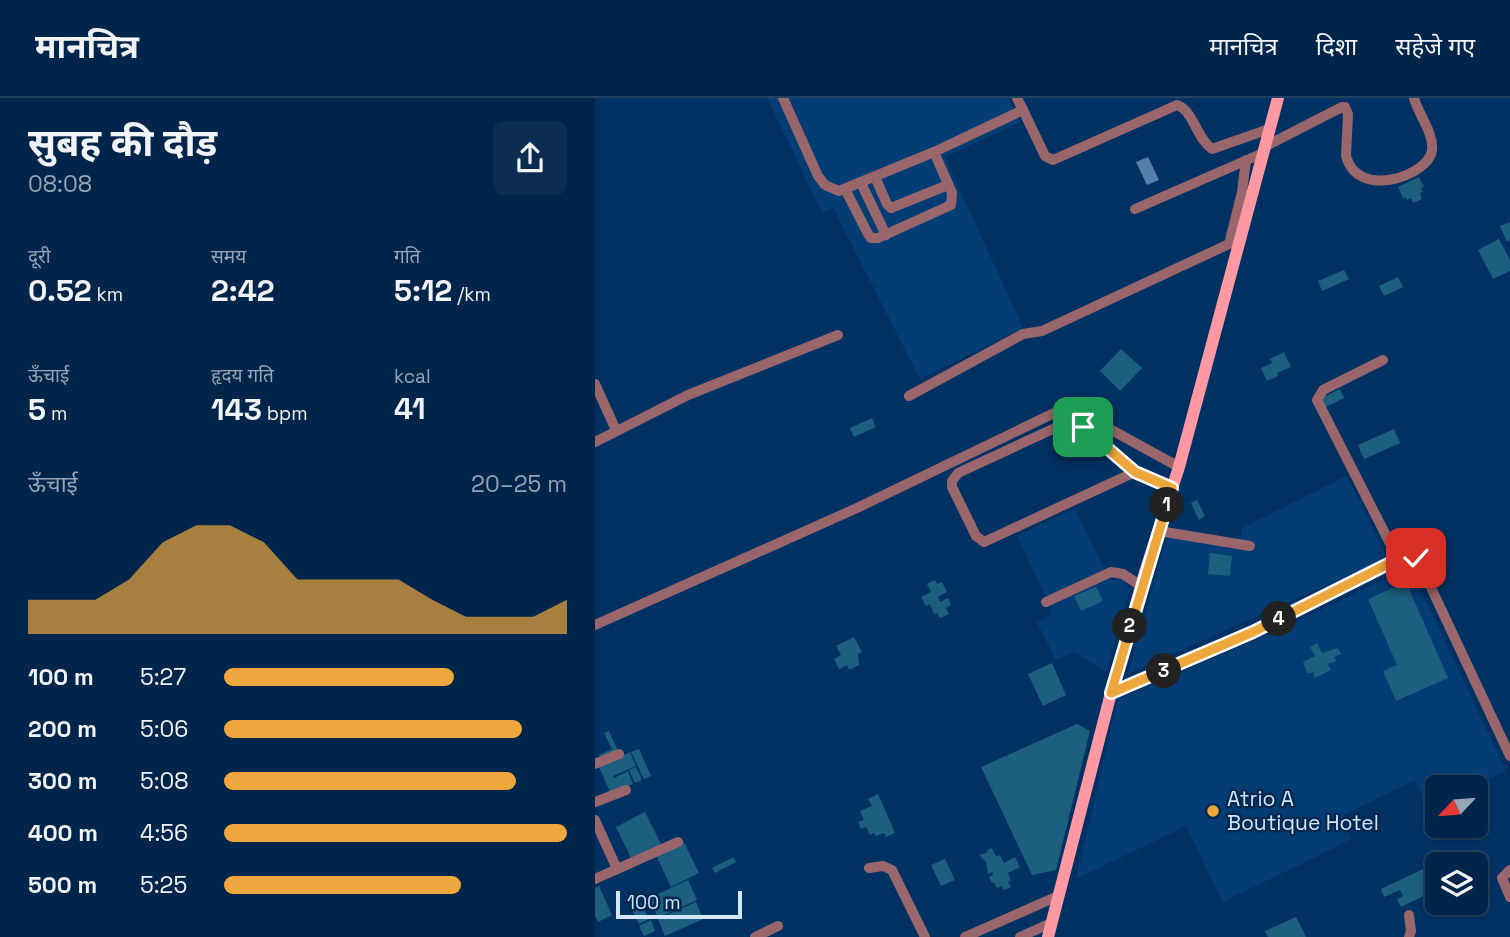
<!DOCTYPE html>
<html lang="hi">
<meta charset="utf-8">
<style>
:root{--surface:#00254a;--page:#0a2d51;--text:#f1f3f6;--muted:#95a5b5;--line:#224262;--accent:#eea73c}
body{margin:0;font-family:"Space Grotesk","Noto Sans Devanagari",sans-serif;background:var(--page);color:var(--text);height:100vh;display:flex;flex-direction:column;font-size:26px;white-space:nowrap}
*{box-sizing:border-box;margin:0}
p{font-size:23px;color:var(--muted)}
.icon{flex:none;width:38px;height:38px;fill:none;stroke:currentColor;stroke-width:2;stroke-linecap:round;stroke-linejoin:round}
.map{position:relative;flex:1;overflow:hidden}
.sheet{display:flex;flex-direction:column;background:var(--surface);width:595px}
.sheet>*{flex:none}
.needle{width:46px;rotate:244deg}
.fabs{position:absolute;left:830px;top:677px;display:grid;gap:14px}
.fabs a{display:grid;place-items:center;width:63px;height:63px;border-radius:10px;background:var(--surface);box-shadow:0 2px 5px #0004,0 0 0 2px var(--line);font-size:35px}
.scale{position:absolute;left:21px;bottom:18px;width:126px;box-sizing:border-box;padding-left:7px;border:4px solid #d2e6ff;border-top:0;font-size:19px;line-height:24px;white-space:nowrap;color:#d2e6ff;-webkit-text-stroke:5px #03284e;paint-order:stroke}
.pin{position:absolute;display:grid;place-items:center;width:60px;height:60px;color:#fff;margin:-30px;border-radius:14px;box-shadow:0 4px 10px #0006}
.km{position:absolute;width:35px;height:35px;margin:-18px;border-radius:50%;background:#222;color:#fff;font-size:19px;line-height:35px;text-align:center}
.round{display:grid;place-items:center;flex:none;width:74px;height:74px;border-radius:10px;background:var(--page)}
.head{display:flex;align-items:center;justify-content:space-between;height:119px;padding:0 28px}
h1{font-size:38px;font-weight:700;line-height:52px}
.metrics{display:grid;grid-template-columns:repeat(3,1fr);gap:10px;height:119px;padding:7px 28px}
.metrics div{display:grid;align-content:center}
.metrics b{font-size:30px;font-weight:700}
.metrics small{font-size:19px;font-weight:400}
.metrics p{font-size:19px}
.chart{height:196px;padding:14px 28px}
.chart p{display:flex;justify-content:space-between}
.chart svg{width:100%;height:126px;margin-top:7px;fill:var(--accent);opacity:.7}
ul{padding:0 28px;list-style:none;font-size:23px}
li{display:grid;grid-template-columns:112px 84px 1fr;align-items:center;height:52px}
li i{height:18px;border-radius:9px;background:var(--accent)}
header{display:flex;align-items:center;gap:42px;box-sizing:border-box;height:98px;padding:0 35px;background:var(--surface);border-bottom:2px solid var(--line)}
header strong{font-size:33px}
nav{display:flex;gap:38px;margin-inline-start:auto;font-size:24px}
main{display:flex;flex:1;min-height:0}
.map>svg:first-child{display:block}
.built{fill:#043c74}
.water{fill:#577dab}
.building{fill:#1c5f7e}
.lines{fill:none;stroke-linecap:round;stroke-linejoin:round}
.minor{stroke:#99676b;stroke-width:10}
.major{stroke:#fe99a4;stroke-width:12}
.route-casing{stroke:#fff;stroke-width:14}
.route{stroke:#eea73c;stroke-width:9}
.poi-dot{fill:#eea73c;stroke:#03284e;stroke-width:2.5}
.labels{text-anchor:middle;stroke-width:5;stroke-linejoin:round;paint-order:stroke}
.poi-label{font-size:21px;fill:#d2e6ff;stroke:#03284e;text-anchor:start}
</style>
<header>
<strong>मानचित्र</strong>
<nav><a>मानचित्र</a><a>दिशा</a><a>सहेजे गए</a></nav>
</header>
<main>
<section class="sheet">
<div class="head"><div><h1>सुबह की दौड़</h1><p>08:08</p></div><a class="round"><svg class="icon" aria-label="share" viewBox="0 0 24 24"><path d="M12 15V3M7 8l5-5 5 5M5 13v7h14v-7"/></svg></a></div>
<div class="metrics">
<div><p>दूरी</p><b>0.52<small> km</small></b></div>
<div><p>समय</p><b>2:42</b></div>
<div><p>गति</p><b>5:12<small> /km</small></b></div>
</div>
<div class="metrics">
<div><p>ऊँचाई</p><b>5<small> m</small></b></div>
<div><p>हृदय गति</p><b>143<small> bpm</small></b></div>
<div><p>kcal</p><b>41</b></div>
</div>
<div class="chart"><p><span>ऊँचाई</span>20–25 m</p>
<svg viewBox="0 0 160 44" preserveAspectRatio="none"><path d="M0 44V32L10 32L20 32L30 25L40 12L50 6L60 6L70 12L80 25L90 25L100 25L110 25L120 32L130 38L140 38L150 38L160 32V44z"/></svg>
</div>
<ul>
<li><b>100 m</b>5:27<i style="width:67%"></i></li>
<li><b>200 m</b>5:06<i style="width:87%"></i></li>
<li><b>300 m</b>5:08<i style="width:85%"></i></li>
<li><b>400 m</b>4:56<i style="width:100%"></i></li>
<li><b>500 m</b>5:25<i style="width:69%"></i></li>
</ul>
</section>
<div class="map">
<svg width="915" height="839" viewBox="0 0 915 839">
<rect width="100%" height="100%" fill="#003163"/>
<g class="built">
<polygon points="172,0 413,0 425,24 350,59 428,230 325,281 238,110 227,114"/>
<polygon points="752,378 792,460 533,576 572,439 645,443 647,430"/>
<polygon points="480,411 510,472 451,499 422,438"/>
<polygon points="815,469 911,673 875,689 842,690 842,704 833,708 820,682 747,718 757,741 628,804 591,728 481,781 523,601 662,542"/>
<polygon points="525,479 535,491 511,574 480,554 461,562 442,524 457,517 455,508 513,481 519,483"/>
</g>
<polygon class="water" points="553,59 564,82 552,87 541,64"/>
<g class="building">
<polygon points="824,79 829,89 826,90 828,94 825,95 827,101 818,105 816,100 812,102 810,99 808,100 803,89"/>
<polygon points="915,124 915,142 912,144 905,128"/>
<polygon points="904,141 915,162 915,173 898,181 883,152"/>
<polygon points="749,172 754,181 727,193 723,183"/>
<polygon points="803,179 808,189 789,198 784,188"/>
<polygon points="526,251 547,270 525,293 505,273"/>
<polygon points="689,254 696,269 682,275 683,278 672,283 666,270 677,265 675,261"/>
<polygon points="745,291 749,300 729,310 724,301"/>
<polygon points="277,320 281,329 259,339 255,330"/>
<polygon points="799,331 805,345 769,361 763,347"/>
<polygon points="602,402 610,418 604,422 596,405"/>
<polygon points="615,455 637,458 635,478 613,476"/>
<polygon points="340,482 342,486 347,484 352,494 343,499 345,504 353,500 356,507 351,510 354,516 345,520 342,515 339,516 335,506 331,508 326,499 336,494 332,486"/>
<polygon points="811,484 853,580 801,603 788,573 802,567 773,501"/>
<polygon points="501,489 508,503 486,513 479,498"/>
<polygon points="259,539 267,554 263,556 264,567 254,572 252,567 244,571 239,561 246,557 241,548"/>
<polygon points="722,545 727,555 743,550 746,556 739,559 741,563 733,566 736,572 720,580 718,574 713,576 708,564 720,558 715,549"/>
<polygon points="457,565 471,597 448,608 433,576"/>
<polygon points="482,626 495,633 461,772 437,777 386,669"/>
<polygon points="14,633 23,653 6,661 4,657 17,651 9,635"/>
<polygon points="44,651 56,678 49,681 36,654"/>
<polygon points="35,654 41,668 18,678 19,680 33,673 38,686 16,696 4,669"/>
<polygon points="41,669 47,682 40,685 34,672"/>
<polygon points="283,696 300,735 291,739 289,735 281,738 279,735 275,737 271,729 266,731 263,724 269,722 265,713 277,708 273,701"/>
<polygon points="50,714 67,748 37,762 21,729"/>
<polygon points="89,744 104,775 76,789 61,757"/>
<polygon points="397,750 401,758 405,757 409,765 420,759 425,769 413,775 416,783 413,784 416,789 409,792 406,788 402,790 399,784 397,785 394,779 398,777 397,774 393,776 391,764 384,757 393,754 392,752"/>
<polygon points="139,759 141,764 120,775 117,770"/>
<polygon points="350,761 360,782 346,788 336,767"/>
<polygon points="828,771 831,779 836,777 838,781 842,779 842,786 835,789 837,794 806,809 802,801 808,798 805,792 789,799 786,791"/>
<polygon points="93,782 102,802 63,820 54,800"/>
<polygon points="4,788 17,817 3,824 0,818 0,790"/>
<polygon points="45,803 54,821 44,826 35,808"/>
<polygon points="101,804 108,821 70,838 63,821"/>
<polygon points="701,819 711,839 673,839 670,833"/>
<polygon points="56,822 60,833 49,838 44,828"/>
</g>
<g class="lines">
<g class="minor">
<polyline points="188,0 223,78 230,87 244,93 339,54 428,12 422,0"/>
<path d="M428 12 450 58 458 62 582 7C599 13 601 40 617 51L674 31"/>
<path d="M671 48 747 9H750L753 16 751 58C763 103 835 77 837 52 839 35 823 16 819 0"/>
<polyline points="280,79 292,106 296,110 353,87"/>
<polyline points="266,85 291,137"/>
<polyline points="250,91 273,136 276,140 283,140 356,107 357,95 339,54"/>
<polyline points="540,111 668,55"/>
<polyline points="788,262 728,292 722,302 803,461"/>
<polyline points="0,286 21,332"/>
<polyline points="314,298 428,236 447,233 634,146 647,94 651,62"/>
<polyline points="0,344 93,297 243,237"/>
<polyline points="540,374 389,444 381,438 357,389 357,383 363,375 473,324 488,329 540,374 577,390"/>
<polyline points="564,433 655,448"/>
<polyline points="451,504 516,474 528,476 546,488"/>
<polyline points="0,527 262,410 480,305 502,324 584,369"/>
<polyline points="516,595 658,534 803,461 818,456 825,466 915,658"/>
<polyline points="0,666 24,656"/>
<polyline points="0,704 31,692"/>
<polyline points="0,722 22,771"/>
<polyline points="274,770 288,768 297,772 330,839"/>
<polyline points="915,772 907,780 915,799"/>
<polyline points="0,781 83,744"/>
<polyline points="160,839 183,828"/>
<polyline points="370,839 463,798"/>
<polyline points="425,839 456,825"/>
<polyline points="814,839 816,833 814,817"/>
</g>
<polyline class="major" points="453,839 516,595 550,474 584,369 683,0"/>
</g>
<g class="lines">
<defs>
<polyline id="route" points="488,329 540,374 577,390 516,595 658,534 803,461 818,456 821,460"/>
</defs>
<use href="#route" class="route-casing"/>
<use href="#route" class="route"/>
</g>
<circle class="poi-dot" cx="618" cy="713" r="7"/>
<g class="labels">
<g class="poi-label">
<text x="632" y="708">Atrio A<tspan x="632" dy="24">Boutique Hotel</tspan></text>
</g>
</g>
</svg>
<div class="fabs">
<a><svg class="needle" viewBox="-14 -14 28 28"><path d="M0-13l5 13h-10z" fill="#e53935"/><path d="M0 13l5-13h-10z" fill="#95a5b5"/></svg></a>
<a><svg class="icon" aria-label="layers" viewBox="0 0 24 24"><path d="M12 4l9 5-9 5-9-5zM3 14l9 5 9-5"/></svg></a>
</div>
<div class="scale">100 m</div>
<div class="pin" style="left:488px;top:329px;background:#1e9e55"><svg class="icon" aria-label="arrive" viewBox="0 0 24 24"><path d="M6 21V4h12l-3 4 3 4H6"/></svg></div>
<div class="pin" style="left:821px;top:460px;background:#d93025"><svg class="icon" aria-label="check" viewBox="0 0 24 24"><path d="M5 12l5 5 9-10"/></svg></div>
<b class="km" style="left:572px;top:407px">1</b>
<b class="km" style="left:535px;top:528px">2</b>
<b class="km" style="left:569px;top:573px">3</b>
<b class="km" style="left:684px;top:521px">4</b>
</div>
</main>
